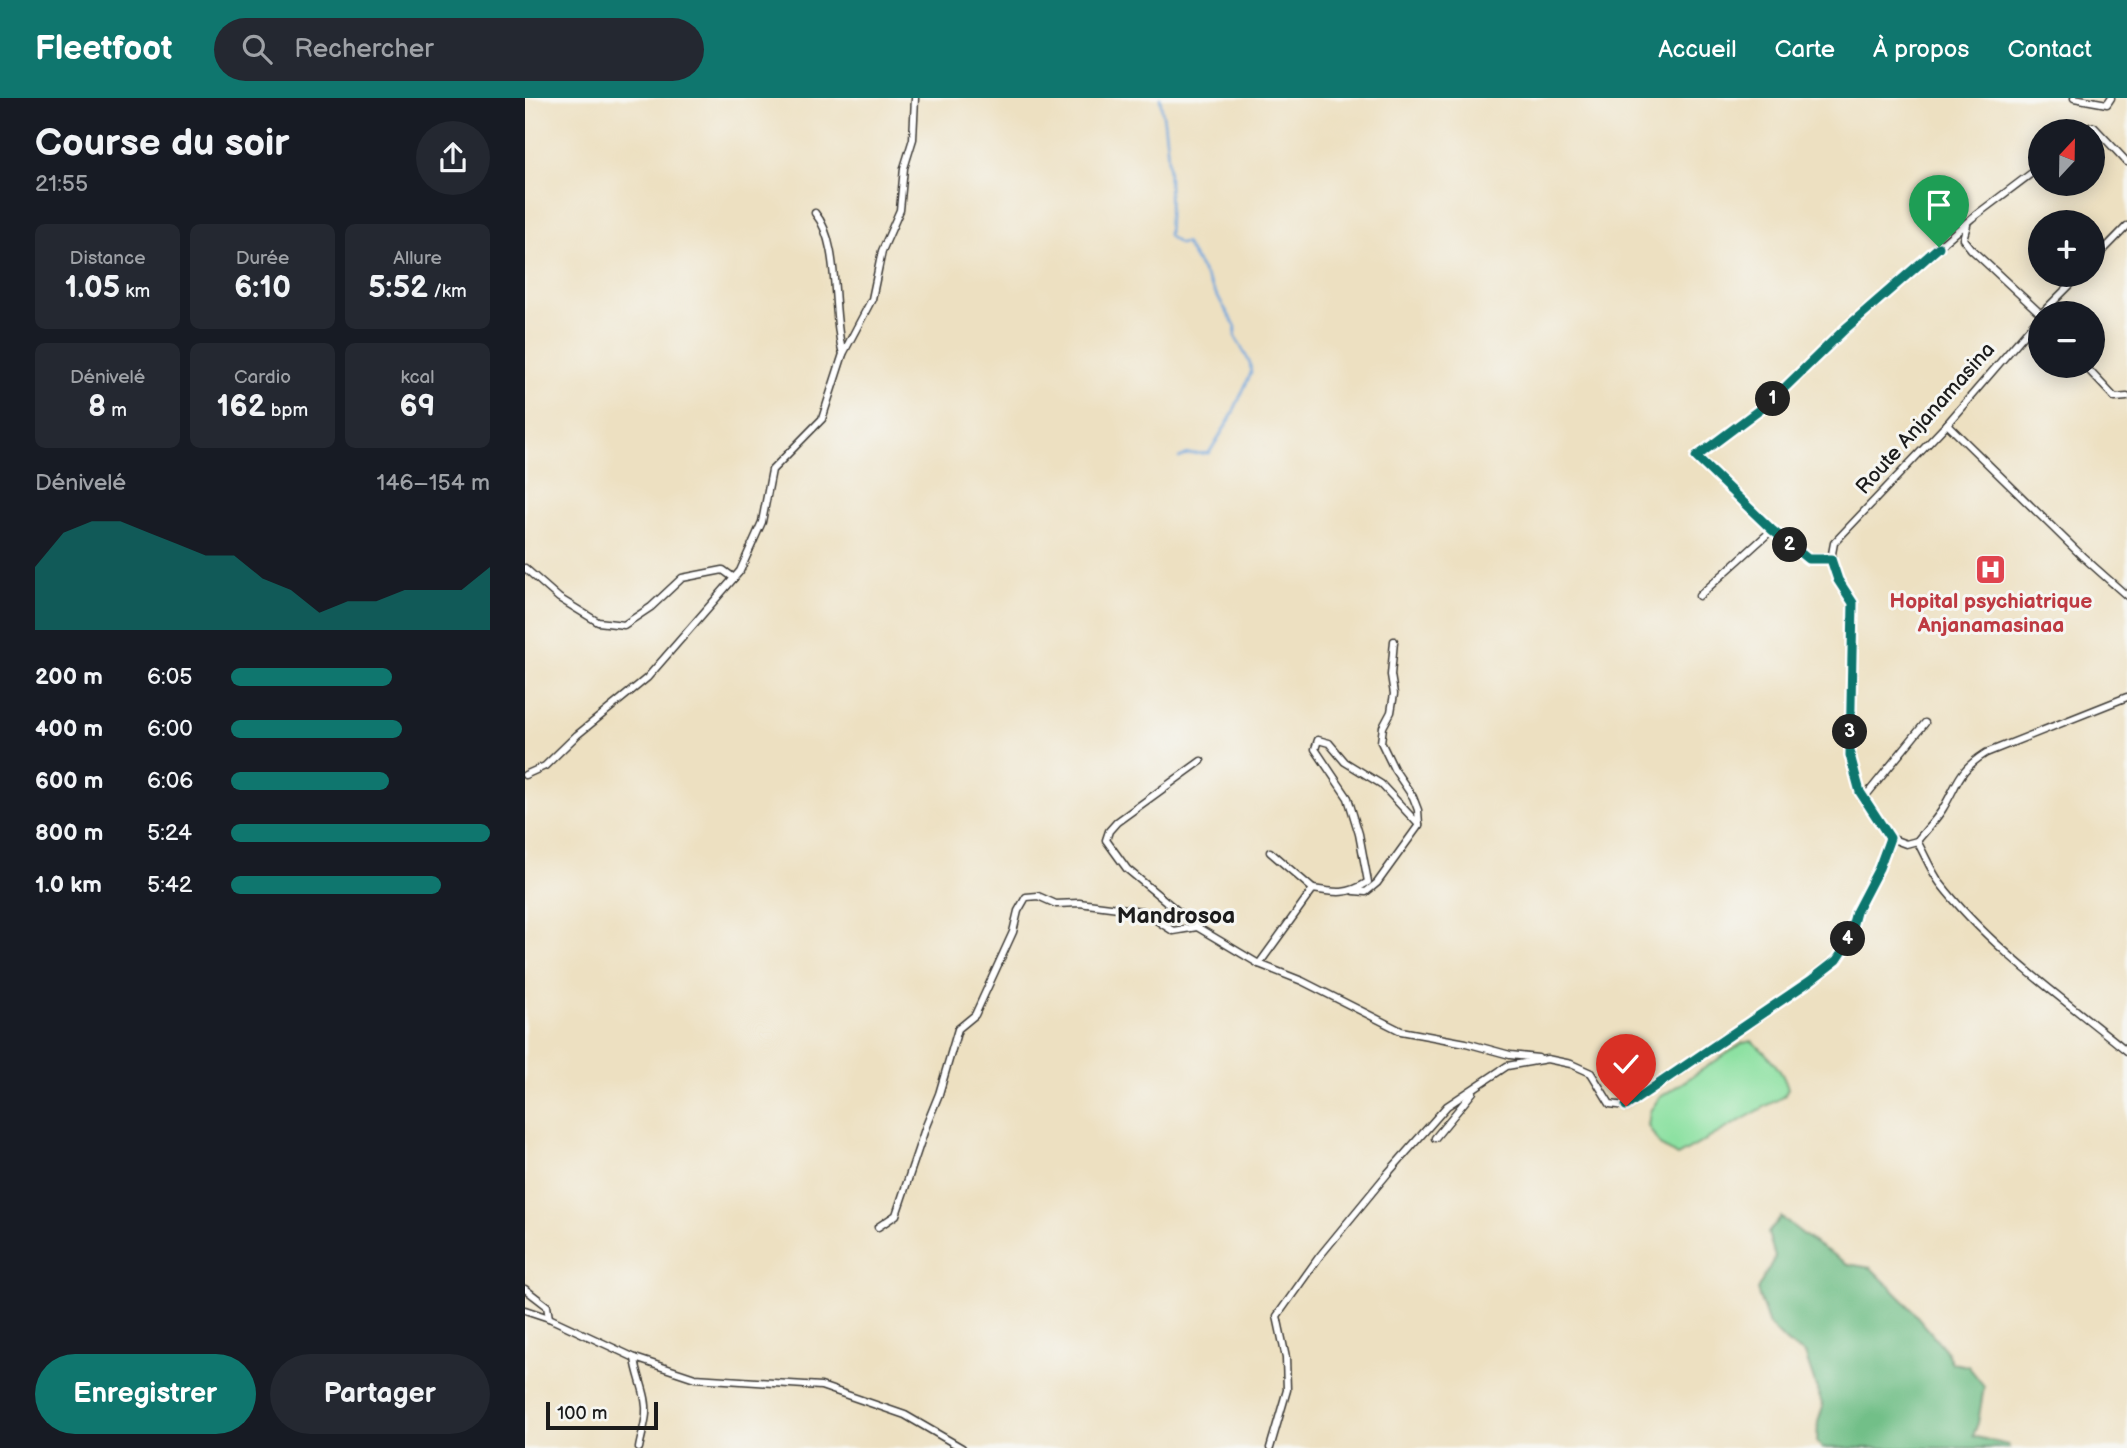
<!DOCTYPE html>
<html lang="fr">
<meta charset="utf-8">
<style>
:root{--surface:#171b24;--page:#242831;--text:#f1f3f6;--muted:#9ea1a6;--accent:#0f766e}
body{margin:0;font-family:"Balsamiq Sans",sans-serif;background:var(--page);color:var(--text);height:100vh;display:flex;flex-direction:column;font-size:26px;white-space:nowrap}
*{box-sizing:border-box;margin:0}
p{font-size:23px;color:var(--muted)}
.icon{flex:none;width:38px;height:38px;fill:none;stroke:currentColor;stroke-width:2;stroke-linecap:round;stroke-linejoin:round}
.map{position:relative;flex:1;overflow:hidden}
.sheet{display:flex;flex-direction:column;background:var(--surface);width:525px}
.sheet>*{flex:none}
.needle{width:46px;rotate:22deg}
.buttons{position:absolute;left:1503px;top:21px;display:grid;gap:14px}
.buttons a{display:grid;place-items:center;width:77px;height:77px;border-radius:50%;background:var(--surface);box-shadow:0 4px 18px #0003;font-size:35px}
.scale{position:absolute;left:21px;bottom:18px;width:112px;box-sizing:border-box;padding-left:7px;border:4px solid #1c1c1c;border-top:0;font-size:19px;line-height:24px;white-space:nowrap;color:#1c1c1c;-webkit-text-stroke:5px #f6f6f2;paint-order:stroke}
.pin{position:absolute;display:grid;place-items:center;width:60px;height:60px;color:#fff;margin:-72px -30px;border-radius:50% 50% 50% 0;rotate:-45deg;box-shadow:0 0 7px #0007}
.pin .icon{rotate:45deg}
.km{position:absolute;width:35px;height:35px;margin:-18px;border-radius:50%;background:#222;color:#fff;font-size:19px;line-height:35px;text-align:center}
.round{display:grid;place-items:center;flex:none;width:74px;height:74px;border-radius:37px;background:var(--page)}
.overview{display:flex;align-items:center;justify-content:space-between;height:119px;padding:0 35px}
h1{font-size:38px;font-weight:600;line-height:52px}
.stats{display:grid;grid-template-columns:repeat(3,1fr);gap:10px;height:119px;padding:7px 35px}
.stats div{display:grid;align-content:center;border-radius:10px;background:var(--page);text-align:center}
.stats b{font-size:30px;font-weight:600}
.stats small{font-size:19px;font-weight:400}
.stats p{font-size:19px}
.chart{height:196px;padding:14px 35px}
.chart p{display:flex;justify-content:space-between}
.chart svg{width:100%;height:126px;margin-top:7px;fill:var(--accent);opacity:.7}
.button{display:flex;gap:14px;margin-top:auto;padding:14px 35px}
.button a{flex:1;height:80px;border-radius:42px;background:var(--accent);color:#fff;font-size:28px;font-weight:600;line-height:80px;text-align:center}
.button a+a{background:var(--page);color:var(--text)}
ul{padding:0 35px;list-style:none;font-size:23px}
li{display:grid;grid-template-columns:112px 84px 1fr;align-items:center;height:52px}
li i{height:18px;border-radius:9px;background:var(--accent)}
header{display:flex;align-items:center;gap:42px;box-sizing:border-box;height:98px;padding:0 35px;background:var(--accent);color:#fff}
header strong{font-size:33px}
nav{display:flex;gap:38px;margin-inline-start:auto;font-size:24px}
.search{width:490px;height:63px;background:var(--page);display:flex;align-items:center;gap:18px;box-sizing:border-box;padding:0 24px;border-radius:38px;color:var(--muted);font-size:26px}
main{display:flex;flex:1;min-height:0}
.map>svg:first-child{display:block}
.green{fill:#8de1a2;stroke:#547e5f;stroke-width:2}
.forest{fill:#72bf88;stroke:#476e52;stroke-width:2}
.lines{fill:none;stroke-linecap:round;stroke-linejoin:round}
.stream{stroke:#6fa5dc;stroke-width:2.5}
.street-casing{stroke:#3b3935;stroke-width:9}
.street{stroke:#fff;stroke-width:6}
.route-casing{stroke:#fff;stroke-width:14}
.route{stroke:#0f766e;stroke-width:9}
.labels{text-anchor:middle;stroke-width:6;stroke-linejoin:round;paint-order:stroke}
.street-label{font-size:21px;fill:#1c1c1c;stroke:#f6f6f2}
.health-label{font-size:21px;font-weight:bold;fill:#be3a42;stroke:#f6f6f2}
.neighbourhood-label{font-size:23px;font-weight:bold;fill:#1c1c1c;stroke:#f6f6f2}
</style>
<header>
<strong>Fleetfoot</strong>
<div class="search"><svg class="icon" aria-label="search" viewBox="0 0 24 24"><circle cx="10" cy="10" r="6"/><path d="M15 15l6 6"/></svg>Rechercher</div>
<nav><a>Accueil</a><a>Carte</a><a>À propos</a><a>Contact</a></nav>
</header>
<main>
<section class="sheet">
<div class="overview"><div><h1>Course du soir</h1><p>21:55</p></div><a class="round"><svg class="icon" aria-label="share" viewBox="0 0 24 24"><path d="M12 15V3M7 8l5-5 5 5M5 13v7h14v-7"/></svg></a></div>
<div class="stats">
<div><p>Distance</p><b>1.05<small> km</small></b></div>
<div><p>Durée</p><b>6:10</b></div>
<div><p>Allure</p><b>5:52<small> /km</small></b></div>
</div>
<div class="stats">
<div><p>Dénivelé</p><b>8<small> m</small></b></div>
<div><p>Cardio</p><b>162<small> bpm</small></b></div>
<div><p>kcal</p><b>69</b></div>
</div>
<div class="chart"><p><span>Dénivelé</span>146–154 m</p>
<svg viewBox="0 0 160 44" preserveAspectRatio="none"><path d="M0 44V22L10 10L20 6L30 6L40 10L50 14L60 18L70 18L80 26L90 30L100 38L110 34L120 34L130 30L140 30L150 30L160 22V44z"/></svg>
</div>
<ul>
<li><b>200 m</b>6:05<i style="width:62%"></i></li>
<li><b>400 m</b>6:00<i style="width:66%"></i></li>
<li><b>600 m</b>6:06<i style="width:61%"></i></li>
<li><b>800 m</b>5:24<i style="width:100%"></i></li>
<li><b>1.0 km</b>5:42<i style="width:81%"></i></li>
</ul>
<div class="button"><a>Enregistrer</a><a>Partager</a></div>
</section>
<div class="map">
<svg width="1602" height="1350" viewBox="0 0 1602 1350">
<rect width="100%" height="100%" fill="#f6f6f2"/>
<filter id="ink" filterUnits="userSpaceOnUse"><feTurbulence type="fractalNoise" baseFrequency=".0143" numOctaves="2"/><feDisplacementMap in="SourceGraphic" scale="14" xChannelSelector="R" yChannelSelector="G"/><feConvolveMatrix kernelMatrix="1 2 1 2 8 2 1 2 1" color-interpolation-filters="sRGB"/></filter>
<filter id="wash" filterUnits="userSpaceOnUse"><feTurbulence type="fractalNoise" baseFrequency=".00686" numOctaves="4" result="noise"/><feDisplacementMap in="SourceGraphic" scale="28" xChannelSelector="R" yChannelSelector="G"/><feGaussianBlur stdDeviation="1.57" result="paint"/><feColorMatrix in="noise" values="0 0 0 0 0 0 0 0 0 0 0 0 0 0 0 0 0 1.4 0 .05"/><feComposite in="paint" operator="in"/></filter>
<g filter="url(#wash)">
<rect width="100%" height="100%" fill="#ede0c1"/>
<path class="green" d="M1227 943C1243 957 1257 970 1263 991L1259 998 1152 1058 1135 1047 1123 1028 1125 1013 1134 1000 1218 945Z"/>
<polygon class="forest" points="1256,1119 1288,1144 1323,1166 1346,1170 1380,1204 1420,1251 1427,1265 1443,1268 1459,1288 1453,1325 1448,1338 1483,1347 1484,1350 1297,1350 1292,1344 1293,1324 1298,1309 1280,1256 1262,1245 1244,1227 1232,1192 1250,1159 1243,1135"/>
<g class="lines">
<path class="stream" d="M635 0C644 46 646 92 643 138L654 146 660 145 711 229 710 238 725 265 726 275 705 321 684 355 663 356 654 360"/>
</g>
</g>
<g filter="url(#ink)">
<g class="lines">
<defs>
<g id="street">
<polyline points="1549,0 1582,6 1586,0"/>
<polyline points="1559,33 1565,29 1569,29 1602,64"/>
<path d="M290 115C316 146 306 215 318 256"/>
<polyline points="1442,127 1438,141 1446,151 1516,216"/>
<polyline points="1568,163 1602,128"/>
<polyline points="1517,215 1555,177"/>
<polyline points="1560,268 1590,300 1602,299"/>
<polyline points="1422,326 1557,458 1602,498"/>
<polyline points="1306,461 1283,461 1247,432 1171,359 1246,302 1371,185 1447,120 1516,68"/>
<polyline points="0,470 34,500 73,524 99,527 126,509 157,480 198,472 209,480 122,580 52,637 20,668 0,677"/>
<polyline points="209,480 215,473 237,424 247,372 297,321 318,256 347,201 357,153 375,112 379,70 388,41 390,0"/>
<polyline points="1174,498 1247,432"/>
<polyline points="676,663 592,724 584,733 581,742 602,771 672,829 734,866 777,883 876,933 941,945 985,957 1013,960"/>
<polyline points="1339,700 1400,625"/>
<path d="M1365 740 1381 746 1392 743C1400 757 1406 773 1415 785 1465 850 1539 901 1602 953"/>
<path d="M1392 743C1400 733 1410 723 1417 712 1434 685 1431 674 1461 655L1602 599"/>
<polyline points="745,754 788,791"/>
<polyline points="829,793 841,794 852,785 894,727"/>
<path d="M734 866 788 791C811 795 823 797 843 784L834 736 823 700 790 651 793 642 804 645 820 664 856 686 894 727 893 712 888 699 869 671 856 644 858 629 866 614 869 596 866 577 869 543"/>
<polyline points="910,1040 948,994"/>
<polyline points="353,1129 371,1117 401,1028 414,996 433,931 450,917 488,834 493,813 501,799 513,798 531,806 554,805 617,813 648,833 672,829"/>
<polyline points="0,1191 22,1208 24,1220"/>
<polyline points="0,1212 24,1220 110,1260 170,1280 296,1288 380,1317 437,1350"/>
<path d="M110 1260C112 1279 123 1298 121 1316 120 1327 116 1339 114 1350"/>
<polyline points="745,1350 762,1292 761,1260 752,1218 794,1159 863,1075 922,1008 982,968 1022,961 1046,966 1066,975 1085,1006 1101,1008 1285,883 1312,862 1322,847 1331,814 1354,770 1365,740 1335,694 1325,657 1328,505 1313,482 1306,461 1309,445 1422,326 1516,217"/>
</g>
</defs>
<use href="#street" class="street-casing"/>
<use href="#street" class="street"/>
</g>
</g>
<g class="lines" filter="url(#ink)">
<defs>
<polyline id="route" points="1101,1008 1285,883 1312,862 1322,847 1331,814 1354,770 1365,740 1335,694 1325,657 1328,505 1313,482 1306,461 1283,461 1247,432 1171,359 1247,302 1320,231 1414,149"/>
</defs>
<use href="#route" class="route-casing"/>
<use href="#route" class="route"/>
</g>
<defs>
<symbol id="hospital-square" viewBox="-11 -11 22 22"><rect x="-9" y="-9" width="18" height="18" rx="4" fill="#e0444e" stroke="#f6f6f2"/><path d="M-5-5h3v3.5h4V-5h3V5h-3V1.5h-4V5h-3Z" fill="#fff"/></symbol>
</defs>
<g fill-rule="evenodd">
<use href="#hospital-square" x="1448" y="454" width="35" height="35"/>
</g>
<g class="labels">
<g class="street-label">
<text transform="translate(1400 320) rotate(-48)" y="7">Route Anjanamasina</text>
</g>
<g class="health-label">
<text x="1466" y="510">Hopital psychiatrique<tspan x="1466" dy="24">Anjanamasinaa</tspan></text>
</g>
<g class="neighbourhood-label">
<text x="651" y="825">Mandrosoa</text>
</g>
</g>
</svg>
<div class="buttons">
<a><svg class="needle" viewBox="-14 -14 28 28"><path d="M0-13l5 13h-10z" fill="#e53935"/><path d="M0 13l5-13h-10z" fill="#9ea1a6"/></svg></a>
<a>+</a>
<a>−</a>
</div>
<div class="scale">100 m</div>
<div class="pin" style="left:1414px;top:149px;background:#1e9e55"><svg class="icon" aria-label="arrive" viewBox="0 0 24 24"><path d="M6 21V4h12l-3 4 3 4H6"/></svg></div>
<div class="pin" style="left:1101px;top:1008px;background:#d93025"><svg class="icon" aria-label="check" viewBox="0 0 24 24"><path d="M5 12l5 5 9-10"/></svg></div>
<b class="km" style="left:1248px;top:301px">1</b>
<b class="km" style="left:1265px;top:447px">2</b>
<b class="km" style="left:1325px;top:634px">3</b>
<b class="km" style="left:1323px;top:841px">4</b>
</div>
</main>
